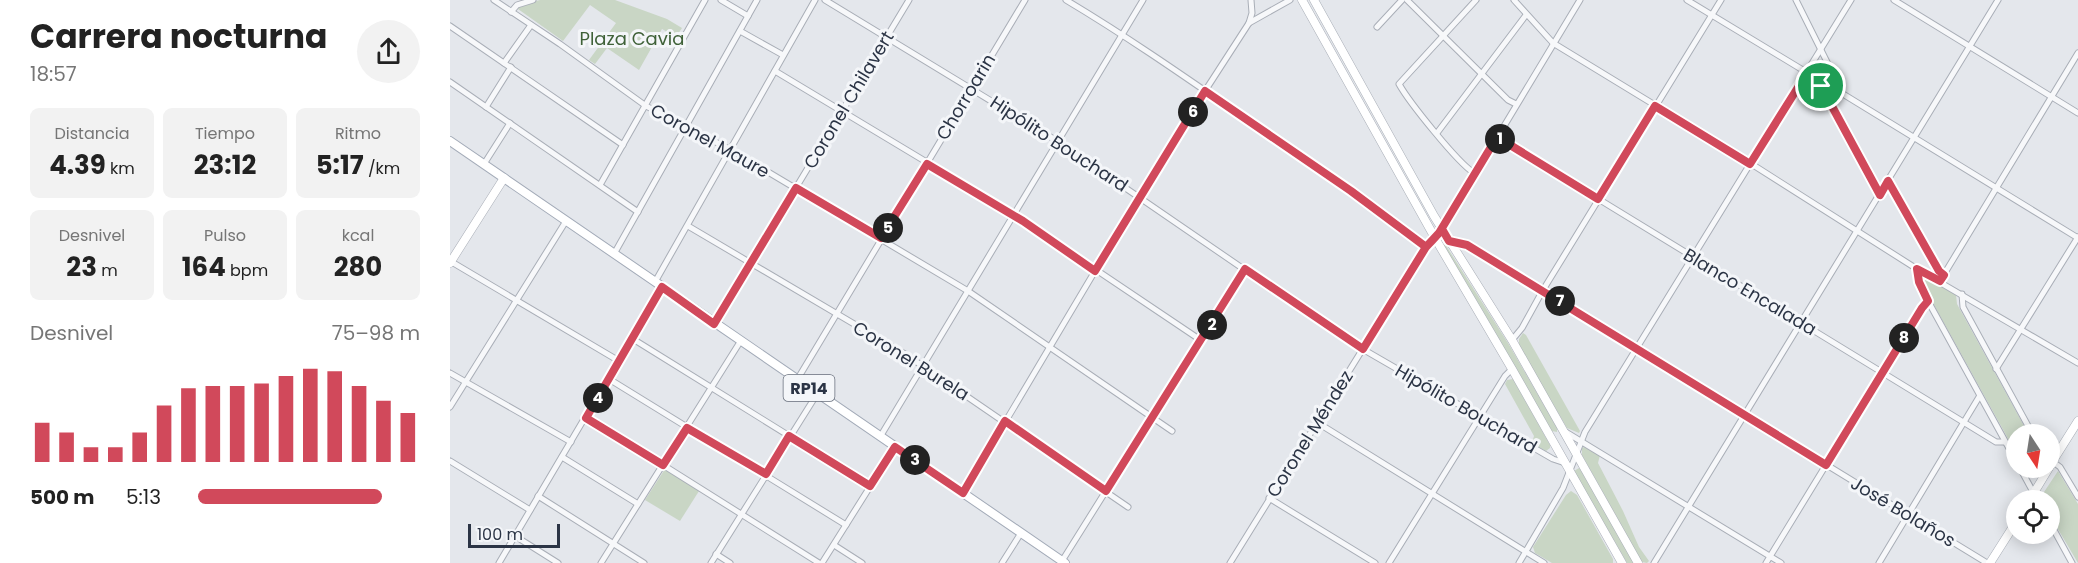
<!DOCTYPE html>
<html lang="es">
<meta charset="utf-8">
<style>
:root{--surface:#fff;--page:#f2f2f2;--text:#222;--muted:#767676;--accent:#d1495b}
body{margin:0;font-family:Poppins,sans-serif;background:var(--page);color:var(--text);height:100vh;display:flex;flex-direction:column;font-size:22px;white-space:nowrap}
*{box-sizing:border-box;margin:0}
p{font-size:20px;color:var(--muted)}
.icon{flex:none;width:33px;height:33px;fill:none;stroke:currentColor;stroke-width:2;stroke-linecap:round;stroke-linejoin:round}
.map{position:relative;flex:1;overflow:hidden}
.sheet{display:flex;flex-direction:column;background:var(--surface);width:450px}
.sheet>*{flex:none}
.needle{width:39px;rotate:168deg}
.fabs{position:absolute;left:1556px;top:424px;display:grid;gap:12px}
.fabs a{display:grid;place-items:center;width:54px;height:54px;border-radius:50%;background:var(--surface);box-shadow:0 3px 15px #0003;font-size:30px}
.scale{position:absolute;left:18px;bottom:15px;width:92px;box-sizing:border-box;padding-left:6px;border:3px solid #2b3445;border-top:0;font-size:16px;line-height:21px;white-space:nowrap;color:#2b3445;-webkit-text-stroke:4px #f4f6f9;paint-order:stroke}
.pin{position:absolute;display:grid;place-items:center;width:51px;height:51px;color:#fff;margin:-26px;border:3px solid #fff;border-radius:50%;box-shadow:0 2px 6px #0007}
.km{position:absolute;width:30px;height:30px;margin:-15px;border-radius:50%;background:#222;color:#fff;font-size:16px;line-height:30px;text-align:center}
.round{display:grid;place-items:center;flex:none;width:63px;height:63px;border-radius:32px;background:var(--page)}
.headline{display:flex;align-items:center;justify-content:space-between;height:102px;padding:0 30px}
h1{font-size:33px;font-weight:700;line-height:45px}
.stats{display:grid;grid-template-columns:repeat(3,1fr);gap:9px;height:102px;padding:6px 30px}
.stats div{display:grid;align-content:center;border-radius:9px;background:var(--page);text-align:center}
.stats b{font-size:26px;font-weight:700}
.stats small{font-size:16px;font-weight:400}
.stats p{font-size:16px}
.chart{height:168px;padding:12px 30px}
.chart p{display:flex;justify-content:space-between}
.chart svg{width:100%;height:108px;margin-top:6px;stroke:var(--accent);stroke-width:6}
ul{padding:0 30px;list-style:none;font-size:20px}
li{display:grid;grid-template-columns:96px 72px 1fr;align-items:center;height:45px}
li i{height:15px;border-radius:8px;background:var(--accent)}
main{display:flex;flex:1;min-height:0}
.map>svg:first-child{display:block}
.green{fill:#c9d6c5}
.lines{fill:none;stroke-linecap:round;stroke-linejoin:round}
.street-casing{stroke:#a9aeb7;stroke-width:7}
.secondary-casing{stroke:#a9aeb7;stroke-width:9}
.primary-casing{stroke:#a3abb8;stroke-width:10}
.street{stroke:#f7f8fa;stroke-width:5}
.secondary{stroke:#fff;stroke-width:8}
.primary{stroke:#fff;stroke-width:8}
.route-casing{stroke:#fff;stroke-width:12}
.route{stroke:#d1495b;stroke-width:8}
.labels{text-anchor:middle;stroke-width:6;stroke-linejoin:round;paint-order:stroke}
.shield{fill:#f4f6f9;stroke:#676e7b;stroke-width:1.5}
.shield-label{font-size:16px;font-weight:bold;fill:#2b3445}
.park-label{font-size:18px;fill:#3f6138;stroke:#f4f6f9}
.street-label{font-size:18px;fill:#2b3445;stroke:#f4f6f9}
</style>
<main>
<section class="sheet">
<div class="headline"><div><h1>Carrera nocturna</h1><p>18:57</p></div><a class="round"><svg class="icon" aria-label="share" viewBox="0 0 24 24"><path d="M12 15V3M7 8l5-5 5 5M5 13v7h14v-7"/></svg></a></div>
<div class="stats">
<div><p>Distancia</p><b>4.39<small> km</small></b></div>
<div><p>Tiempo</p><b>23:12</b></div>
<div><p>Ritmo</p><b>5:17<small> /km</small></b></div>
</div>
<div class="stats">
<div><p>Desnivel</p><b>23<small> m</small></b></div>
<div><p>Pulso</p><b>164<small> bpm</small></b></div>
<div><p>kcal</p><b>280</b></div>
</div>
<div class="chart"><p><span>Desnivel</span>75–98 m</p>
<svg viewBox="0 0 160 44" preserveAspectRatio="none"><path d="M5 44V28M15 44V32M25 44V38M35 44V38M45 44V32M55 44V21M65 44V14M75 44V13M85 44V13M95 44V12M105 44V9M115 44V6M125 44V7M135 44V13M145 44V19M155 44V24"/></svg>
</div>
<ul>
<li><b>500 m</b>5:13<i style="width:83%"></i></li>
</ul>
</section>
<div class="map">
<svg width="1628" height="563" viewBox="0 0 1628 563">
<rect width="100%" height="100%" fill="#e4e7ec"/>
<g class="green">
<polygon points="90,0 165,0 217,19 232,28 226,37 212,29 189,70 157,48 145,64 139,60 166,23 140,5 113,41 68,9 70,5"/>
<polygon points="993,244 995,244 1058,343 1107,428 1107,432 1102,431"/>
<polygon points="1476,278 1506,295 1507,304 1579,435 1566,435 1566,453 1474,287 1474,279"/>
<polygon points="1073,333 1076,335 1130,431 1129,433 1117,428 1069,346 1069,339"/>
<polygon points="1063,379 1100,445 1100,448 1096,451 1082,443 1084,436 1055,384 1057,380"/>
<polygon points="1134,447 1150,455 1148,463 1173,511 1189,547 1199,561 1197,563 1192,562 1132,455 1132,448"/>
<polygon points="1129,468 1130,469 1184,563 1177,563 1125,473 1124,471"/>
<polygon points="215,469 249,491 230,521 195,500"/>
<polygon points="1608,471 1628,504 1628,563 1599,514 1599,501 1591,501 1592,495"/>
<polygon points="1121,491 1127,495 1163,559 1163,563 1102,563 1085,553 1083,547 1116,495"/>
</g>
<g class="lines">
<defs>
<g id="street">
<polyline points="44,0 110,44 196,106 281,150 518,291 722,431"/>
<polyline points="271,0 298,16"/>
<polyline points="375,0 607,141 897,340 1103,459 1115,463"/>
<path d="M616 0C673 34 728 72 783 110 848 155 912 200 976 247"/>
<polyline points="957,0 1058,100 1066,104"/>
<polyline points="1064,0 1103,43 1300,163 1467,269 1628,363"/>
<polyline points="1237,0 1366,78 1371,86 1429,195"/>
<polyline points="1346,0 1393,94 1628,238"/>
<polyline points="1444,0 1628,113"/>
<polyline points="61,12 67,5 83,0"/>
<polyline points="799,23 802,13 801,0"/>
<polyline points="0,26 173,145"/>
<polyline points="927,27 952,0"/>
<polyline points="290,31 333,55"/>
<polyline points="54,63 81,25"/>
<polyline points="325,71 563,214 752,341"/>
<polyline points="0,82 188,212"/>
<polyline points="36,107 61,67"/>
<polyline points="987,133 1076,15"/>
<polyline points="1047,137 1546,442 1555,442"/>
<polyline points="34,164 60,123"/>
<path d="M1024 173C1007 162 959 102 949 84L1026 0"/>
<polyline points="1438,181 1489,271 1494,275"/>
<polyline points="150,185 255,0"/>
<polyline points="238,226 455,354 678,507"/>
<polyline points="999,241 1017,245 1537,563"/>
<polyline points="164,254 307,0"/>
<polyline points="0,261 169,361"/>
<polyline points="1467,269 1469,282 1478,301 1566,461"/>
<polyline points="1490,281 1628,53"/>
<polyline points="205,282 365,0"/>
<polyline points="1512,294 1513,307 1583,435"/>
<polyline points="264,324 459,0"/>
<polyline points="183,339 420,486"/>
<polyline points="1062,340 1072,328 1093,290 1271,0"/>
<polyline points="1546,369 1628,237"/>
<polyline points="0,373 121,442"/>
<polyline points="159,379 396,525"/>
<polyline points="347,380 575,0"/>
<polyline points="0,407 116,221"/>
<polyline points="136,418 213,465 369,563"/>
<polyline points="868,423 1094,563"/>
<polyline points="1114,431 1331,563"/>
<polyline points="430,437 693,0"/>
<polyline points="112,457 188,504"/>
<polyline points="1599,459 1610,467 1628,497"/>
<polyline points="0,461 80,510"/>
<polyline points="1570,468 1588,501"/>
<polyline points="513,493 645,271 755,91 799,23 840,0"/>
<polyline points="88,496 194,563"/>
<polyline points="819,498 925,563"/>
<polyline points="1599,521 1622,563"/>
<polyline points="65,536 108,563"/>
<polyline points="384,545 412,563"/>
<polyline points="266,554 280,563"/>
<polyline points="612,561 795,269"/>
<polyline points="49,563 212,287"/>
<polyline points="151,563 290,342"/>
<polyline points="261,563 367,394"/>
<polyline points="372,563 445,447"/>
<polyline points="552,563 571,533"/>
<polyline points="780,563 976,247 992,229 1130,0"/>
<polyline points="939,563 1055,376 1062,369"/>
<polyline points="1069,563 1113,488 1135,432 1401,0"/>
<polyline points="1204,563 1548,0"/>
<polyline points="1316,563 1472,308 1478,301"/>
<polyline points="1429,563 1529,397"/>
</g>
<g id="secondary">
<polyline points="852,0 985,238 1062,369 1172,563"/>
<polyline points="864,0 984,216 1062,340 1188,563"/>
<polyline points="0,263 54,178"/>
<polyline points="1599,467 1628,421"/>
<polyline points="1579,501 1599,468"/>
<polyline points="1540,563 1566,522"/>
</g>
<polyline id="primary" points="0,141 615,563"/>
</defs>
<use href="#street" class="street-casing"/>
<use href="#secondary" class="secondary-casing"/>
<use href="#primary" class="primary-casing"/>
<use href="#street" class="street"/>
<use href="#secondary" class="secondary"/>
<use href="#primary" class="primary"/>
</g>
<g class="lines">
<defs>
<path id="route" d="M1371 86 1366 78 1357 73 1300 164 1205 106 1148 199 1047 137 989 233 976 247 913 349 795 269 656 491 555 421 513 493 445 447 420 486 339 436 316 474 237 428 213 465 136 418 212 287 264 324 346 188 431 238 477 164 573 221 645 271 755 91 901 191 976 247C982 241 987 236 992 229L999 241 1017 245 1376 465 1472 308 1478 301 1469 282 1467 269 1490 281 1494 275 1489 271 1438 181 1430 195 1371 86"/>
</defs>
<use href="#route" class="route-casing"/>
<use href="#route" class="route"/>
</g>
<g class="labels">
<rect class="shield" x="333.5" y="375" width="51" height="26" rx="4.5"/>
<g class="shield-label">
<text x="359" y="394">RP14</text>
</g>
<g class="park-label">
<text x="182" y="45">Plaza Cavia</text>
</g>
<g class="street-label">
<text transform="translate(516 97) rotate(-59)" y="6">Chorroarin</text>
<text transform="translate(399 100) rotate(-59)" y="6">Coronel Chilavert</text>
<text transform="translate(260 141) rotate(29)" y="6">Coronel Maure</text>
<text transform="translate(609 144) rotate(33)" y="6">Hipólito Bouchard</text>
<text transform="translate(1300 292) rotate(31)" y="6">Blanco Encalada</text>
<text transform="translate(461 361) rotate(32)" y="6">Coronel Burela</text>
<text transform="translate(1016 409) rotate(30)" y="6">Hipólito Bouchard</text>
<text transform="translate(860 434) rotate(-58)" y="6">Coronel Méndez</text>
<text transform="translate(1453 512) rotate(31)" y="6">José Bolaños</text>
</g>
</g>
</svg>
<div class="fabs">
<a><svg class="needle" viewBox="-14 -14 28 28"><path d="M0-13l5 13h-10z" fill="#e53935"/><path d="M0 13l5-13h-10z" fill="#767676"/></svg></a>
<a><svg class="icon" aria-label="locate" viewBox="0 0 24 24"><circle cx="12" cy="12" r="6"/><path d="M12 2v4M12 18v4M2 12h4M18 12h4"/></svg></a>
</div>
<div class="scale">100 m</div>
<div class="pin" style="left:1371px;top:86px;background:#1e9e55"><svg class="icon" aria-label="arrive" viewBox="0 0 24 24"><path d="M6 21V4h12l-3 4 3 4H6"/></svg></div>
<b class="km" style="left:1050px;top:139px">1</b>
<b class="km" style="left:762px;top:325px">2</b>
<b class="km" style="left:465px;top:460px">3</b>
<b class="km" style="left:148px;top:398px">4</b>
<b class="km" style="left:438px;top:228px">5</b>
<b class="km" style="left:743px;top:112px">6</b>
<b class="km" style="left:1110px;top:301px">7</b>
<b class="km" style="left:1454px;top:338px">8</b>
</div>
</main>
